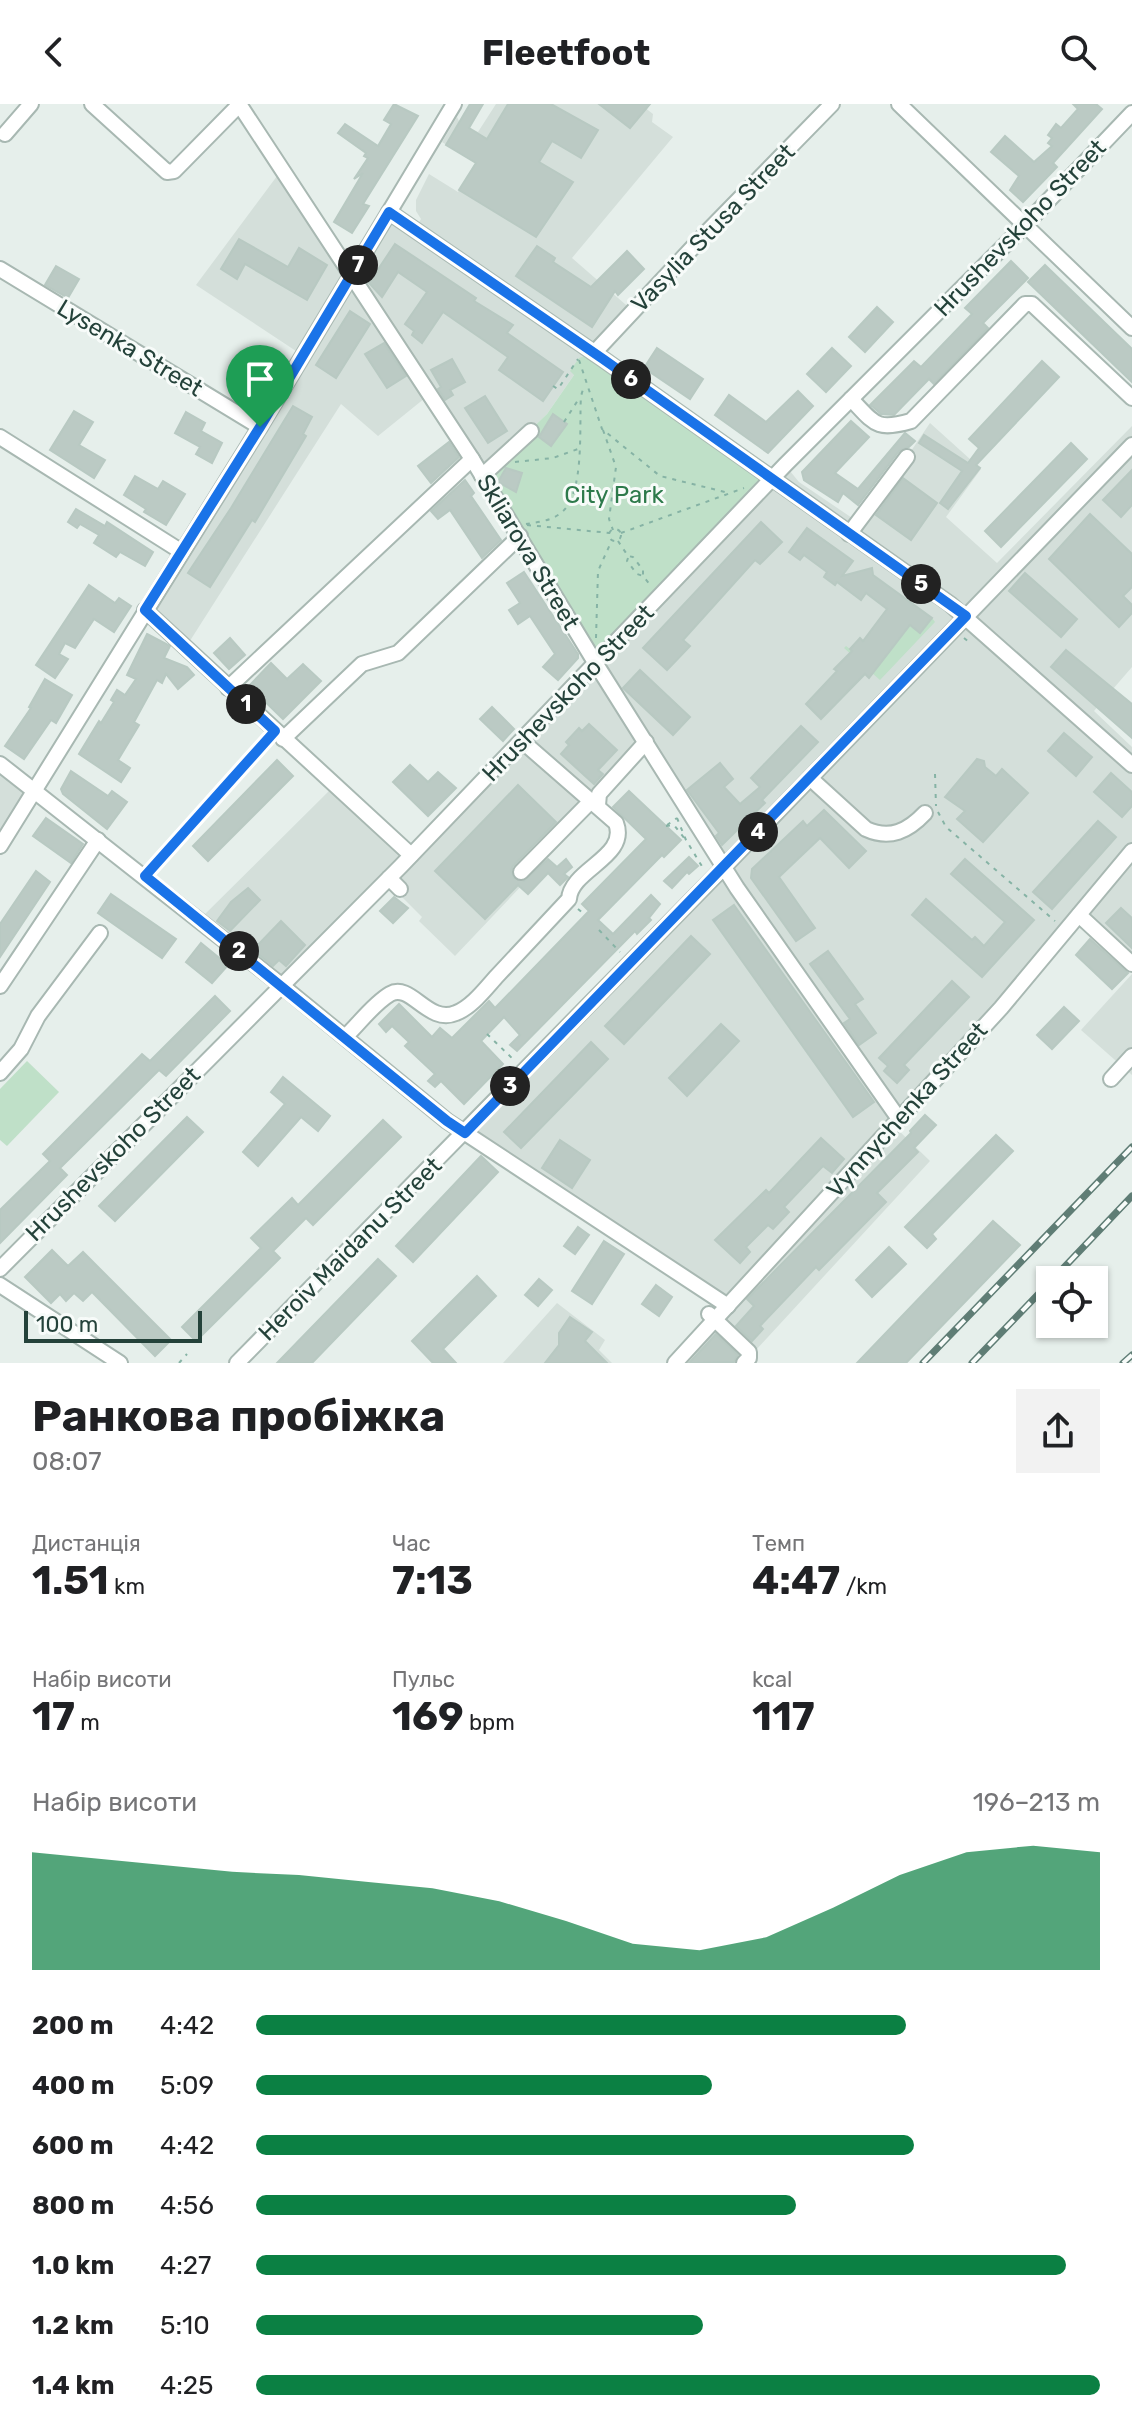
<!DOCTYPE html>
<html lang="uk">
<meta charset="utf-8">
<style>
:root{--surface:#fff;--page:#f2f2f2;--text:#202124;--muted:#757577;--accent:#0b8043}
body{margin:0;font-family:Rubik,sans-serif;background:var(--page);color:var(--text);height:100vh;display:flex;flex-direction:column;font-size:30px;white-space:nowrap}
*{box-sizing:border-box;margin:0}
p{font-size:26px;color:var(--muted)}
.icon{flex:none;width:44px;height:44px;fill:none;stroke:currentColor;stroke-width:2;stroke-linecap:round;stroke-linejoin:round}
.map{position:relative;height:1259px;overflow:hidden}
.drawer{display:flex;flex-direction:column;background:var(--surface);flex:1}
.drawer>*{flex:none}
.tools{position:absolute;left:1036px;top:1162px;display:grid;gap:16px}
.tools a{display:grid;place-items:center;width:72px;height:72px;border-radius:0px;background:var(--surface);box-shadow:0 2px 6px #0004;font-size:40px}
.scale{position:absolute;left:24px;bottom:20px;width:178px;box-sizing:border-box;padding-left:8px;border:4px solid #24423a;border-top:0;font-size:22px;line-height:28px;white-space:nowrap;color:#24423a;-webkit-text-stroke:6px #f7fbf9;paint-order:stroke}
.pin{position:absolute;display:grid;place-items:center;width:68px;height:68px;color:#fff;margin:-82px -34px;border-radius:50% 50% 50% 0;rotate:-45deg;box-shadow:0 0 8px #0007}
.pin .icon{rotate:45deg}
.km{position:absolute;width:40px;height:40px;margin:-20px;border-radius:50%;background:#222;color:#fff;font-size:22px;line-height:40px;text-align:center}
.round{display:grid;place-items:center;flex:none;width:84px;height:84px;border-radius:0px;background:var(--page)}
.head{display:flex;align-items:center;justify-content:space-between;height:136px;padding:0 32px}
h1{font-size:44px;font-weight:700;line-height:60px}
.figures{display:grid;grid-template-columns:repeat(3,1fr);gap:12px;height:136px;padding:8px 32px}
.figures div{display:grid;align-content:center}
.figures b{font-size:40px;font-weight:700}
.figures small{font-size:22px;font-weight:400}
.figures p{font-size:22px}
.chart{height:224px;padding:16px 32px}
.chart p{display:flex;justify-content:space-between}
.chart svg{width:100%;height:144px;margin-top:8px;fill:var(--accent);opacity:.7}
ul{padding:0 32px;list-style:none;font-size:26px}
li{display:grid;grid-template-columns:128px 96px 1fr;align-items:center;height:60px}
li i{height:20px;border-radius:10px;background:var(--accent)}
header{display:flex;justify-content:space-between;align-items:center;height:104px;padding:0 32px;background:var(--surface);font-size:36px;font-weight:700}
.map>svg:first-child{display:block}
.built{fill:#d4dfda}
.green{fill:#bfe0c8}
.building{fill:#bbcac4;stroke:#b8c9c2;stroke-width:2}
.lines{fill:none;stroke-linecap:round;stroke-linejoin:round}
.minor-casing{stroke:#a8b8b2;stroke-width:18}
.path{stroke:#86b3a5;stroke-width:2;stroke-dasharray:4 6;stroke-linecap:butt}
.minor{stroke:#fff;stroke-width:14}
.rail-casing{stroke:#5f7d75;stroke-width:7}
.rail{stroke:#f7fbf9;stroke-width:4;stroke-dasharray:12;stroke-linecap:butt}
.route-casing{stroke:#fff;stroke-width:16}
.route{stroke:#1a73e8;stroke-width:10}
.labels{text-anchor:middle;stroke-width:6;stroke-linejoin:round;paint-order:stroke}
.street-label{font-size:24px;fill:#24423a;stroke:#f7fbf9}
.park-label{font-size:24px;fill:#2d7a4b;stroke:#f7fbf9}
</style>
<header><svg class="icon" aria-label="back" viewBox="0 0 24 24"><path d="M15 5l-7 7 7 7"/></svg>Fleetfoot<svg class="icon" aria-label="search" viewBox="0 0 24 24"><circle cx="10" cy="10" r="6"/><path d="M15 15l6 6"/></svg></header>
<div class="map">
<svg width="1132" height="1259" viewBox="0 0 1132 1259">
<rect width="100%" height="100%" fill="#e6efeb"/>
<g class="built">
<polygon points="496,0 640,0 653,10 652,18 673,33 572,154 633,207 574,271 547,310 482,372 430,290 378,332 341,300 186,543 145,506 302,251 196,181 283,64 350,173 389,108 415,125 421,115 416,107 416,96 429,70 458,88 475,59 442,38 457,13 460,19 478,28"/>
<polygon points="930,319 981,365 946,413 997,459 1132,322 1132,563 1094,607 1132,643 1132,860 1080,811 894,1022 930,1057 744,1259 674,1259 727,1202 465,1029 725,762 646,638 598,701 455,852 419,817 422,813 397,788 389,774 281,881 199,816 334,682 411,750 785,361 799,378 858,418 907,353"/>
<polygon points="0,660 36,687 0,742"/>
<polygon points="1132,870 1132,971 1081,926"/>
<polygon points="557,1199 605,1236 599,1246 612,1259 503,1259"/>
</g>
<g class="green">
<polygon points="594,249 772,375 596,560 482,372 547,310 574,271 570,267 579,254"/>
<polygon points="932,514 935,518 880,576 844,544 846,542 876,565 910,522 921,529"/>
<polygon points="27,957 59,988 7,1042 0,1036 0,985"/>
</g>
<g class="building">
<polygon points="394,0 418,12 363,100 369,102 352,129 334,118 363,69 354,75 368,54 364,52 366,49 338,29 345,20 378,42 391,20 384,16"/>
<polygon points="470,0 483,0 469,24 487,35 508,0 551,0 598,26 581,54 552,37 539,58 573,78 536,133 459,86 476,59 446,41"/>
<polygon points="599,0 650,0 630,24"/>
<polygon points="1073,0 1096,0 1102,5 1053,59 1057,63 1023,98 1010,86 1019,72 991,48 1005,32 1034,58 1052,42 1048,39 1052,34 1048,31 1056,20 1061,24 1078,5"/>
<polygon points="239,135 288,163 299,144 327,161 307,196 245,160 237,175 221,165"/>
<polygon points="395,140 476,194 474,197 513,221 507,229 563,268 543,297 499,266 508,253 443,208 422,239 412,231 414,227 405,220 427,188 398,168 382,193 369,179"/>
<polygon points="537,142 555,154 553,158 591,183 627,147 644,165 618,191 615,187 592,223 516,172"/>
<polygon points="1011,157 1028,174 983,219 988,224 934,280 929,275 894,311 881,310 873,303 870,301 914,257 921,263 972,210 965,204"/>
<polygon points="1045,161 1132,245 1132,278 1028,178"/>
<polygon points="56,162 79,175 68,194 45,181"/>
<polygon points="877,203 893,218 865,248 849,233"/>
<polygon points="350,207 370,220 336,274 316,261"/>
<polygon points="384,239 406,272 387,284 365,250"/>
<polygon points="657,244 703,275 690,295 644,264"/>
<polygon points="832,244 851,262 826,288 807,270"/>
<polygon points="452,255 465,278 450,286 453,291 445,296 438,285 441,283 431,266"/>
<polygon points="1042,257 1059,273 976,361 980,364 948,405 940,399 962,367 919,339 924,331 968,359 979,344 969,335"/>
<polygon points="798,287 813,302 768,349 715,311 729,291 766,318"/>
<polygon points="485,292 507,327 488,339 465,304"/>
<polygon points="293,302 312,313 303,330 306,332 255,418 252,416 210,483 188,469 231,404"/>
<polygon points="74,307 93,318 79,341 105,356 94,374 50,346"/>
<polygon points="186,308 205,319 201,327 222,339 212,359 196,350 200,343 175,329"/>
<polygon points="553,310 567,320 551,342 539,333"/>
<polygon points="851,317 869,333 835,369 858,385 905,329 915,337 909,343 899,347 858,401 843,389 838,398 804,376 802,368"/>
<polygon points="449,338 459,353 431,379 418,362"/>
<polygon points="1071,339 1087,355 1001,443 985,427"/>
<polygon points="506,364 522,369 516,388 498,378"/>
<polygon points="1132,366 1132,401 1121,413 1103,396"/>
<polygon points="135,372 158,385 163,377 185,390 166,421 144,408 146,405 124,391"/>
<polygon points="903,374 937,399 911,436 876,411"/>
<polygon points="465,376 474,389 471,392 501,436 482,454 450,406 438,415 431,407"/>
<polygon points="76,405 105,422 107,418 153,448 145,462 120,448 116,453 94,439 99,431 80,420 77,424 68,418"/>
<polygon points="1090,410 1132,450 1132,483 1123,492 1132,501 1132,509 1119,523 1049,455"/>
<polygon points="761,418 782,438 760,460 755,456 683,536 690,542 667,566 643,544"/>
<polygon points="807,424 853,457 842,472 872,464 873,471 932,514 920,529 910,521 869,574 865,570 821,615 806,600 837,567 834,565 852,547 850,545 860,534 863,537 887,505 866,489 861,496 837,478 835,481 824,473 827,468 804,451 800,456 789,448"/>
<polygon points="524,468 578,550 578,554 558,576 543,563 555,550 530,512 518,520 509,506 520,499 507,479"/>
<polygon points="1025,469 1077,515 1061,533 1009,487"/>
<polygon points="89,481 115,499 119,494 131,502 114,528 94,515 75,544 65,539 59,550 68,555 55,574 36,561"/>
<polygon points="147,530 170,542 164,554 187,563 194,571 178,585 166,570 162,579 157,576 134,618 139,621 118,656 130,664 121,678 79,650 99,617 101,619 114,598 111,596 117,586 125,591 136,575 127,571"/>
<polygon points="230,534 245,551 229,565 214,549"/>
<polygon points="1066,546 1132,600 1132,634 1051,563"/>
<polygon points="271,559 287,575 303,560 321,577 283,615 249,582"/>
<polygon points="640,566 690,613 673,631 623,584"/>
<polygon points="45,575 72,591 56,619 51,616 24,655 5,642 31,604 29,603"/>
<polygon points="492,603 514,625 503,637 480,615"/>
<polygon points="589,620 617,646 598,666 603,670 594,680 561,650 569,641 566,638 579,624 582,627"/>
<polygon points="801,622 818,638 762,696 765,699 722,741 716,732 719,729 687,686 720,659 733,675 724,683 740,700 760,683 751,674"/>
<polygon points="1064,629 1092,653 1076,672 1048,647"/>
<polygon points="977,655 984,657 985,663 996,672 1002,665 1028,689 983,738 957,715 965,707 945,693"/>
<polygon points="277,656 293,672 208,757 193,742"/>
<polygon points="410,661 428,678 438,668 456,684 428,712 393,678"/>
<polygon points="71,667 108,692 112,687 127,698 107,725 63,690 61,685"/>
<polygon points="1111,669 1132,688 1132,702 1122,713 1094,688"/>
<polygon points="518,681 556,718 513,762 511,766 514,774 524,777 548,755 557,763 566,755 572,763 564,770 568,773 560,781 548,769 528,790 518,781 485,815 435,767"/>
<polygon points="629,687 681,736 664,753 662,751 598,816 613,830 651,791 660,800 649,814 651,816 637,830 635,827 517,947 510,941 520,931 504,913 481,937 503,960 464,1000 441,977 435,983 428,977 435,970 405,942 409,938 392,922 386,928 379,920 399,900 432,933 440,924 452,934 489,897 495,904 589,807 582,800 646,735 613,703"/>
<polygon points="824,706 866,747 849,764 820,734 779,773 815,824 796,837 751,774 752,765 803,717 807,722"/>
<polygon points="46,714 83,740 71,759 33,732"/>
<polygon points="1098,717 1116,733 1052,805 1033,788"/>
<polygon points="689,753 698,762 689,770 687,768 672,784 664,777"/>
<polygon points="965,755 1034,816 982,873 912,811 926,795 972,836 975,833 984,842 1005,818 951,770"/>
<polygon points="36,767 50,778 0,853 0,820"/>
<polygon points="248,784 260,796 230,827 217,817 231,798"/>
<polygon points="111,790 176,835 162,854 98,809"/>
<polygon points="394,793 408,804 393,819 380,807"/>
<polygon points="734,801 874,998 853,1013 713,816"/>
<polygon points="1121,804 1132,814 1132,844 1106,819"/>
<polygon points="281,817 305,841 286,862 279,856 273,862 253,846"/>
<polygon points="691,832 710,850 624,940 605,922"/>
<polygon points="1090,835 1128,869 1112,885 1076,851"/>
<polygon points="201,839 228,861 212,879 186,858"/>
<polygon points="828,847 863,895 855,900 876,929 859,941 844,919 850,915 810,860"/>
<polygon points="952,877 969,893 904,961 909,966 897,979 884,967 888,962 879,954"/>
<polygon points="215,892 230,907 166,972 159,966 60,1064 67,1071 0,1139 0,1106 50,1057 43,1050 142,950 150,957"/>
<polygon points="1064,903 1079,917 1052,945 1037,931"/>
<polygon points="721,920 739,937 687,992 669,974"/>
<polygon points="591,938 608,955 521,1044 504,1028"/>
<polygon points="283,973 330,1012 318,1027 301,1013 258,1062 243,1048 285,1000 271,988"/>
<polygon points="925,1011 936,1021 914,1044 918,1048 877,1089 886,1098 819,1166 816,1163 760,1222 763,1225 752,1237 736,1222 754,1202 747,1195 911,1029 910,1027"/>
<polygon points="187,1013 203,1028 115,1117 99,1102"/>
<polygon points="383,1016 401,1033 313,1121 306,1114 273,1147 280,1154 196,1237 182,1223 261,1144 251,1134 292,1094 298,1101"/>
<polygon points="996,1031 1013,1047 932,1130 936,1135 927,1144 905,1123"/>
<polygon points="821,1034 844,1055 832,1069 823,1062 784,1103 789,1108 773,1125 768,1121 746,1143 750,1148 740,1159 715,1136 766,1086 769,1089"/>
<polygon points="560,1036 590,1056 572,1084 542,1064"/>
<polygon points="481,1052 498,1068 413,1158 396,1142"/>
<polygon points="993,1117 1020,1141 906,1259 857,1259"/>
<polygon points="578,1123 589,1131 575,1150 564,1142"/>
<polygon points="604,1137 624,1150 592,1200 572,1187"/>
<polygon points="889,1143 906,1160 872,1193 856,1176"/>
<polygon points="52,1146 68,1162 83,1148 171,1236 155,1252 92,1188 83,1197 74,1189 66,1197 60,1190 51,1199 25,1173"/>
<polygon points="378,1155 396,1172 312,1259 277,1259"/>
<polygon points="477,1172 496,1192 443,1245 456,1259 433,1259 412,1237"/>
<polygon points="539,1175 552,1186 538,1202 525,1191"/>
<polygon points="656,1181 672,1193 659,1212 642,1200"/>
<polygon points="570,1213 592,1228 585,1237 607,1259 545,1259 559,1241 559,1229"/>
<polygon points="716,1230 738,1251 734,1258 689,1259"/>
</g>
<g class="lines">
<defs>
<g id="minor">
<polyline points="92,0 167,68 174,67 239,1"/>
<polyline points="239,0 472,355 596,560 737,784 899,1015"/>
<polyline points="899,0 1132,224"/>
<polyline points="5,30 31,0"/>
<polyline points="389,108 603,255 950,500 1132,661"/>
<polyline points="0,165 260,323"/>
<polyline points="594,249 709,126 832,0"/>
<path d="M851 295C875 320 876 327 911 317L1025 200H1032L1132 294"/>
<polyline points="0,333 182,448"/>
<polyline points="482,372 531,327"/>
<polyline points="849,430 907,353"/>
<polyline points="145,506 411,751"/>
<polyline points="228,584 472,355"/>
<polyline points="283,635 362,560 398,549 520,432"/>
<polyline points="0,660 281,881 447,1017 728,1202"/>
<path d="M810 674 866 725C890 736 908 727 925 709"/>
<polyline points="598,701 599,690 646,638"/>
<polyline points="0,742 260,323 454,0"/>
<polyline points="521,768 591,697"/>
<polyline points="389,774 400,785"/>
<polyline points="1079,811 1132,860"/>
<polyline points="0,882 98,736"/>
<path d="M345 933C359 920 373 900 390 890 411 878 428 921 456 909 472 903 486 884 497 872 521 846 545 821 569 795 571 765 629 753 616 719L522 637"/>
<polyline points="0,969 21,945 38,912 100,829"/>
<polyline points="1111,975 1132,952"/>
<polyline points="0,1165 401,762 785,361 1024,122 1132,9"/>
<polyline points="0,1181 120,1259"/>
<polyline points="709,1210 749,1248 749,1254 744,1259"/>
<polyline points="237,1259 725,762 1132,341"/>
<polyline points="675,1259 1001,904 1132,747"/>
</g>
</defs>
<use href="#minor" class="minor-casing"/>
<g class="path">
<polyline points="579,256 602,325 660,372 729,389"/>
<polyline points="553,282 558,285 578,255"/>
<polyline points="564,318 580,293"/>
<polyline points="603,326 616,363 609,415 613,426"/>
<polyline points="515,358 553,354 578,345"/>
<path d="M526 420C538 418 552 417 562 408 585 389 579 321 581 292L584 282"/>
<polyline points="527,421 610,429"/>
<circle cx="615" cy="431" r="6"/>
<polyline points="621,429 744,384"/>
<polyline points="618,437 628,452 633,453 643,466 643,472 651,482"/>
<polyline points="628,454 627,457 637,470 643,472"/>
<polyline points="596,534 598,467 612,436"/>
<polyline points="964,534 970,539"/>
<polyline points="935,670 936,702"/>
<polyline points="938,708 946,723 1055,817"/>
<polyline points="677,714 686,736 703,764"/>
<polyline points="667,721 677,714"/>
<polyline points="666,722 674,721 685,735"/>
<polyline points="153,763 266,637"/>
<polyline points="578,805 585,811"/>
<polyline points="599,826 620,848"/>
<polyline points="487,930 515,957"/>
<polyline points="179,1259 187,1250"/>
</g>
<use href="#minor" class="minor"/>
<defs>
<g id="rail">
<polyline points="1052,1176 1132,1092"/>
<polyline points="923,1259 1132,1043"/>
<polyline points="972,1259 1050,1178"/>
<polyline points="1123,1259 1132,1251"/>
</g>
</defs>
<use href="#rail" class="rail-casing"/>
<use href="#rail" class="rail"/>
</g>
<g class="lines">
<defs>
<polygon id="route" points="389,108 603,255 966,512 465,1029 447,1017 145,772 275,627 145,506 260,323"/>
</defs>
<use href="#route" class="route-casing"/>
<use href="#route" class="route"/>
</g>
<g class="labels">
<g class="street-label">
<text transform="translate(713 124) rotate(-46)" y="8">Vasylia Stusa Street</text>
<text transform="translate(1020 124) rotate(-46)" y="8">Hrushevskoho Street</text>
<text transform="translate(130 244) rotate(31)" y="8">Lysenka Street</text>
<text transform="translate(528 448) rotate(59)" y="8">Skliarova Street</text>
<text transform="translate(568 589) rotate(-46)" y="8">Hrushevskoho Street</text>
<text transform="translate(907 1006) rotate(-48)" y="8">Vynnychenka Street</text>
<text transform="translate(113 1050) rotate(-45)" y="8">Hrushevskoho Street</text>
<text transform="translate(350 1145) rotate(-45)" y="8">Heroiv Maidanu Street</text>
</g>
<g class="park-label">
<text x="614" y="399">City Park</text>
</g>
</g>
</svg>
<div class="tools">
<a><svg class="icon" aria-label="locate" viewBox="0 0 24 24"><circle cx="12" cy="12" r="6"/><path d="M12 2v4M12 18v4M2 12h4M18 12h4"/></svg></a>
</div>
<div class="scale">100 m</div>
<div class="pin" style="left:260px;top:323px;background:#1e9e55"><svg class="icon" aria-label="arrive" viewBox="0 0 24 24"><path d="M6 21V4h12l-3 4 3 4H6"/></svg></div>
<b class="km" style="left:246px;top:600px">1</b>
<b class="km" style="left:239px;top:847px">2</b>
<b class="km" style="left:510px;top:982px">3</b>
<b class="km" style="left:758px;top:728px">4</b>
<b class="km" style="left:921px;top:480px">5</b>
<b class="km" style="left:631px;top:275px">6</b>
<b class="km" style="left:358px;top:161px">7</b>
</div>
<section class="drawer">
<div class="head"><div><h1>Ранкова пробіжка</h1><p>08:07</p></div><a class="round"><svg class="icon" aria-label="share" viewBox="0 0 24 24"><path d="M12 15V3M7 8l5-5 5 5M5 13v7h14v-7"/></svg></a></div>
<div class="figures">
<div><p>Дистанція</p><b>1.51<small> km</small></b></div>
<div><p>Час</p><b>7:13</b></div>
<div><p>Темп</p><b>4:47<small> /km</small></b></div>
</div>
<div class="figures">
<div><p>Набір висоти</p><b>17<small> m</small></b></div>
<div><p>Пульс</p><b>169<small> bpm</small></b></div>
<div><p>kcal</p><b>117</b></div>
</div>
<div class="chart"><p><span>Набір висоти</span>196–213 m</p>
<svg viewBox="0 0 160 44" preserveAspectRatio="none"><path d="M0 44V8L10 10L20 12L30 14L40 15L50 17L60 19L70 23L80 29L90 36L100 38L110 34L120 25L130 15L140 8L150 6L160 8V44z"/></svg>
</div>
<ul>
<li><b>200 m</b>4:42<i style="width:77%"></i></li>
<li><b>400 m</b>5:09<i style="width:54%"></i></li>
<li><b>600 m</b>4:42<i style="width:78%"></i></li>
<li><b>800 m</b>4:56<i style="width:64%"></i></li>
<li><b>1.0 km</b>4:27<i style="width:96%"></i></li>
<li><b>1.2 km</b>5:10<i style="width:53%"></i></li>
<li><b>1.4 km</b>4:25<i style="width:100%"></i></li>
</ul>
</section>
